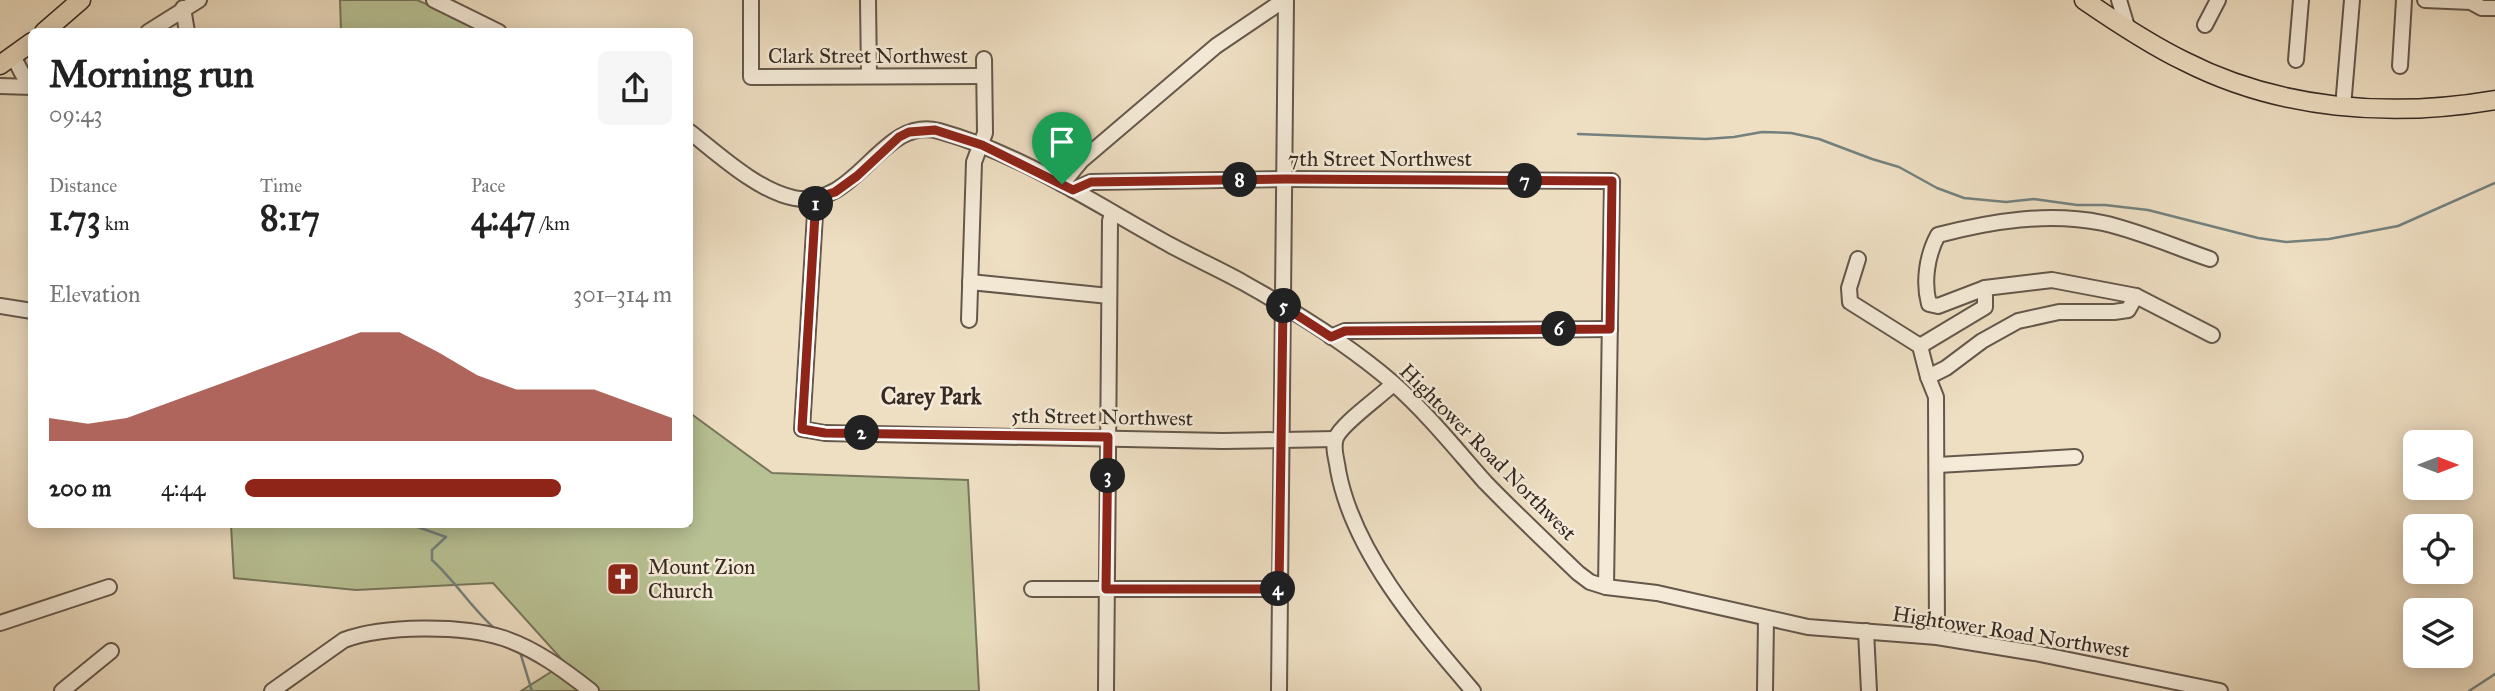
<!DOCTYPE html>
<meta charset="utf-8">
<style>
:root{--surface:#fff;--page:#f6f6f6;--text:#222;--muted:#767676;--accent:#8f2418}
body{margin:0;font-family:"IM FELL Great Primer",serif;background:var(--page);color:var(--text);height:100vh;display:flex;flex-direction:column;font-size:26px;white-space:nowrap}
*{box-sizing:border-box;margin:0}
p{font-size:23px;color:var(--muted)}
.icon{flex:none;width:38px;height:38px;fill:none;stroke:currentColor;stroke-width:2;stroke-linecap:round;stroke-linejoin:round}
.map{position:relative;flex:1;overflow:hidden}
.sheet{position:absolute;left:28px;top:28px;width:665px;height:500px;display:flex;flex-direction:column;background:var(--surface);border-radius:10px;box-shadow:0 4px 18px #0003}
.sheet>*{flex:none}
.needle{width:46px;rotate:90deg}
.fabs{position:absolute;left:2403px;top:430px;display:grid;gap:14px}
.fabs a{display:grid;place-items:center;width:70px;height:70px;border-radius:10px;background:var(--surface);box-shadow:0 4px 18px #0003;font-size:35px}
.pin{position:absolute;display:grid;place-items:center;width:60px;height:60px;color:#fff;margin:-72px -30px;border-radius:50% 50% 50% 0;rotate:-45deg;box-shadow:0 0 7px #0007}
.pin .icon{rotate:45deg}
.km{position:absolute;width:35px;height:35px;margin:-18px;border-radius:50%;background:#222;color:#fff;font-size:19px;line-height:35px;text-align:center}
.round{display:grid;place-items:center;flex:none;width:74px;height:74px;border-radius:10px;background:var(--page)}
.summary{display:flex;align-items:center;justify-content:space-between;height:119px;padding:0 21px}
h1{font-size:38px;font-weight:800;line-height:52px}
.stats{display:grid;grid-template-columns:repeat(3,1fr);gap:10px;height:119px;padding:7px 21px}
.stats div{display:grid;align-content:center}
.stats b{font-size:35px;font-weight:800}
.stats small{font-size:19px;font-weight:400}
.stats p{font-size:19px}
.chart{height:196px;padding:14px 21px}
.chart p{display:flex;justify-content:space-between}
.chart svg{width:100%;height:126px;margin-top:7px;fill:var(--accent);opacity:.7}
ul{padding:0 21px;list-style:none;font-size:23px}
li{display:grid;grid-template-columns:112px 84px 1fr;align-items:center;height:52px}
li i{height:18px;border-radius:9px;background:var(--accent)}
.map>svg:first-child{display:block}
.green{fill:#b8c194;stroke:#77765c;stroke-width:2}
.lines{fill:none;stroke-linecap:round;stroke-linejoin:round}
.stream{stroke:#73817e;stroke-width:2.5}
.minor-casing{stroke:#64574b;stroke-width:18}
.major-casing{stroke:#362a23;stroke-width:21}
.minor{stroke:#f4ead7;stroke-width:14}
.major{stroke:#eedec2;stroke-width:18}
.route-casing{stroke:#fff;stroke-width:14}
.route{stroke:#8f2418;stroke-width:9}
.labels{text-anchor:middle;stroke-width:5;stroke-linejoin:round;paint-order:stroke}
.street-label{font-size:21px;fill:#362a23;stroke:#f4ead7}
.poi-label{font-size:21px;fill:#362a23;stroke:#f4ead7;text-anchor:start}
.neighbourhood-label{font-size:23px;font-weight:bold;fill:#362a23;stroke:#f4ead7}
</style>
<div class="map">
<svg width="2495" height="691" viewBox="0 0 2495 691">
<rect width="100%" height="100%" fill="#eedec2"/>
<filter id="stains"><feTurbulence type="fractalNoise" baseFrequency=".00286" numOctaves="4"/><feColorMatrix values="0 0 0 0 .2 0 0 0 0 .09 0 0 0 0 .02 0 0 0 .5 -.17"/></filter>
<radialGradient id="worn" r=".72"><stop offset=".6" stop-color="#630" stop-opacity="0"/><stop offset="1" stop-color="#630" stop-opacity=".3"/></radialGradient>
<g class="green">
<polygon points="340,0 417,0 488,31 341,31"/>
<polygon points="690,413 772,473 968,480 979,691 521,691 565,663 493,583 356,590 234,578 231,525 690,525"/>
</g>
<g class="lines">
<g class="stream">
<polyline points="1578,134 1706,139 1734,137 1762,132 1791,133 1819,139 1872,159 1899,167 1937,188 1964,198 2006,202 2034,199 2077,205 2105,205 2148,210 2258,238 2286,242 2329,239 2398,226 2495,183"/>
<path d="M412 525 446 537 432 550V560C455 581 470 606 493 627"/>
<polyline points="520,652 532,691"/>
<polyline points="2469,691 2495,674"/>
</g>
<defs>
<g id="minor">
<polyline points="434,0 499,32"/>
<polyline points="751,0 751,77 984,76"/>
<polyline points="868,0 869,76"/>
<polyline points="2119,0 2128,30"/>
<polyline points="2425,0 2471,2 2482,8 2495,8"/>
<polyline points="183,8 187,32"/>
<polyline points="2205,25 2218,0"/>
<polyline points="148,32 199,0"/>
<polyline points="13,56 23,75 32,83"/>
<polyline points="2296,60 2301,0"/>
<polyline points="2400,66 2404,0"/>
<polyline points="0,86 32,87"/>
<polyline points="2343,107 2352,0"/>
<path d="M690 132C718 154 758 191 794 198 858 210 881 115 939 131 1022 154 1097 205 1172 246 1196 259 1221 270 1244 283 1296 312 1348 344 1393 383 1427 413 1455 448 1485 482 1515 513 1547 543 1578 573L1590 582 1606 587 1657 593 1808 627 1937 637 2035 653 2220 691"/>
<polyline points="1062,184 1081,161 1216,46 1284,0"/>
<polyline points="1073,190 1091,182 1285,179 1612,181 1606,587"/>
<polyline points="816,198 802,429 825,433 1223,441 1335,439"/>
<polyline points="1858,259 1849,288 1850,302 1920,346 1928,377 1936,397 1937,637"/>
<polyline points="970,282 1109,296"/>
<path d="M1985 288 1938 306 1929 304C1923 282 1927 255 1938 235 1992 221 2047 212 2103 223 2139 231 2175 247 2210 259"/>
<polyline points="0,306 32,311"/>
<polyline points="969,320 974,162 985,133 984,59"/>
<polyline points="1331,337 1345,331 1610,329"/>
<polyline points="1920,346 1985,307 1985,288 2052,280 2136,296 2212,335"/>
<polyline points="1928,377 1946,368 1982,341 2018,321 2059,312 2114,312 2128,310 2136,296"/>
<path d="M1393 384C1380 397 1341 424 1336 438 1332 448 1337 460 1338 470 1353 552 1420 629 1473 691"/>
<polyline points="1938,465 2075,457"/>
<polyline points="1032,589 1279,589"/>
<polyline points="0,623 109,587"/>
<polyline points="1866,631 1869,691"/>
<polyline points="62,691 111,651"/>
<path d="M272 691 344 640C384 625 462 625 503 638 536 649 564 670 591 691"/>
<polyline points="1106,691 1110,221 1112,213"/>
<polyline points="1279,691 1286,0"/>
<polyline points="1765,691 1766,619"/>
</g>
<g id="major">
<path d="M2084 0C2116 22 2149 44 2184 61 2280 110 2390 118 2495 100"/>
<polyline points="44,32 81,0"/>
<polyline points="0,65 32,42"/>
</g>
</defs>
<use href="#minor" class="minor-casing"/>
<use href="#major" class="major-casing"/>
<use href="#minor" class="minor"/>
<use href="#major" class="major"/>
</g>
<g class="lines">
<defs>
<polygon id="route" points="935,130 982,145 1073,190 1091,182 1285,179 1612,181 1610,329 1345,331 1331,337 1283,306 1279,589 1106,589 1108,437 825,433 802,429 816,198 835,192 857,176 899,137 909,132"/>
</defs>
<use href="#route" class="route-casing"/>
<use href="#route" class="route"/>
</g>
<defs>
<symbol id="church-square" viewBox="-11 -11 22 22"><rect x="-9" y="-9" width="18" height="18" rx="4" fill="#8f2418" stroke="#f4ead7"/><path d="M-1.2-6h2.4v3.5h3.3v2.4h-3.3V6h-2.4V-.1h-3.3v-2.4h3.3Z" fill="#fff"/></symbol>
</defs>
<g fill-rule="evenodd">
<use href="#church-square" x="604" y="560" width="38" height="38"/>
</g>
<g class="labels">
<g class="street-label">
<text x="868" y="63">Clark Street Northwest</text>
<text x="1380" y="166">7th Street Northwest</text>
<text transform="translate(1102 417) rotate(1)" y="7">5th Street Northwest</text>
<text transform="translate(1488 452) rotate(45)" y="7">Hightower Road Northwest</text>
<text transform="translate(2011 632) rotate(9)" y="7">Hightower Road Northwest</text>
</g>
<g class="poi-label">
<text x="648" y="574">Mount Zion<tspan x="648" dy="24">Church</tspan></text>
</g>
<g class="neighbourhood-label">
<text x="931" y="404">Carey Park</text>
</g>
</g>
<rect width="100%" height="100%" filter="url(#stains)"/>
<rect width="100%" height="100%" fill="url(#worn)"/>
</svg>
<div class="fabs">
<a><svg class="needle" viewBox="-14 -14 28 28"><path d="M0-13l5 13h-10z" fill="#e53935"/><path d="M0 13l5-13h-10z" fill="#767676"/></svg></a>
<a><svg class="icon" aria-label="locate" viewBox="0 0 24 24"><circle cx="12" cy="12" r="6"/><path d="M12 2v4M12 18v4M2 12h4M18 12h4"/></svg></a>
<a><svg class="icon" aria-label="layers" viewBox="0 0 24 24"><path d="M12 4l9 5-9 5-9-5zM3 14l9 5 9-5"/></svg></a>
</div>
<div class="pin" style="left:1062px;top:184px;background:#1e9e55"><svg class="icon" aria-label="arrive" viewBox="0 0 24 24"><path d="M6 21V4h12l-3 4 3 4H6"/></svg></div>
<b class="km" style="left:816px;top:204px">1</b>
<b class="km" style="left:862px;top:433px">2</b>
<b class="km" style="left:1108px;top:476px">3</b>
<b class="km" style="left:1278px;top:589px">4</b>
<b class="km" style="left:1284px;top:306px">5</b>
<b class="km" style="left:1559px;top:329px">6</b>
<b class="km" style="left:1525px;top:181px">7</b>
<b class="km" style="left:1240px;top:180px">8</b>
<section class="sheet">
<div class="summary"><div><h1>Morning run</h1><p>09:43</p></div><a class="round"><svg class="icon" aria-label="share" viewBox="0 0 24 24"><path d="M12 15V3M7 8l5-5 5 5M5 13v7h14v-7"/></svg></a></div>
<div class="stats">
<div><p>Distance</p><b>1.73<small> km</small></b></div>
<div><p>Time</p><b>8:17</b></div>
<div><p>Pace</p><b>4:47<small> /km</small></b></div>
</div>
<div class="chart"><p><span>Elevation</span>301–314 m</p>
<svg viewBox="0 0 160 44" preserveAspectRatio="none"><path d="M0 44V36L10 38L20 36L30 31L40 26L50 21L60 16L70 11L80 6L90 6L100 13L110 21L120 26L130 26L140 26L150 31L160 36V44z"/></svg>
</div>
<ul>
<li><b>200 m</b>4:44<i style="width:74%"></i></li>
</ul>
</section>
</div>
